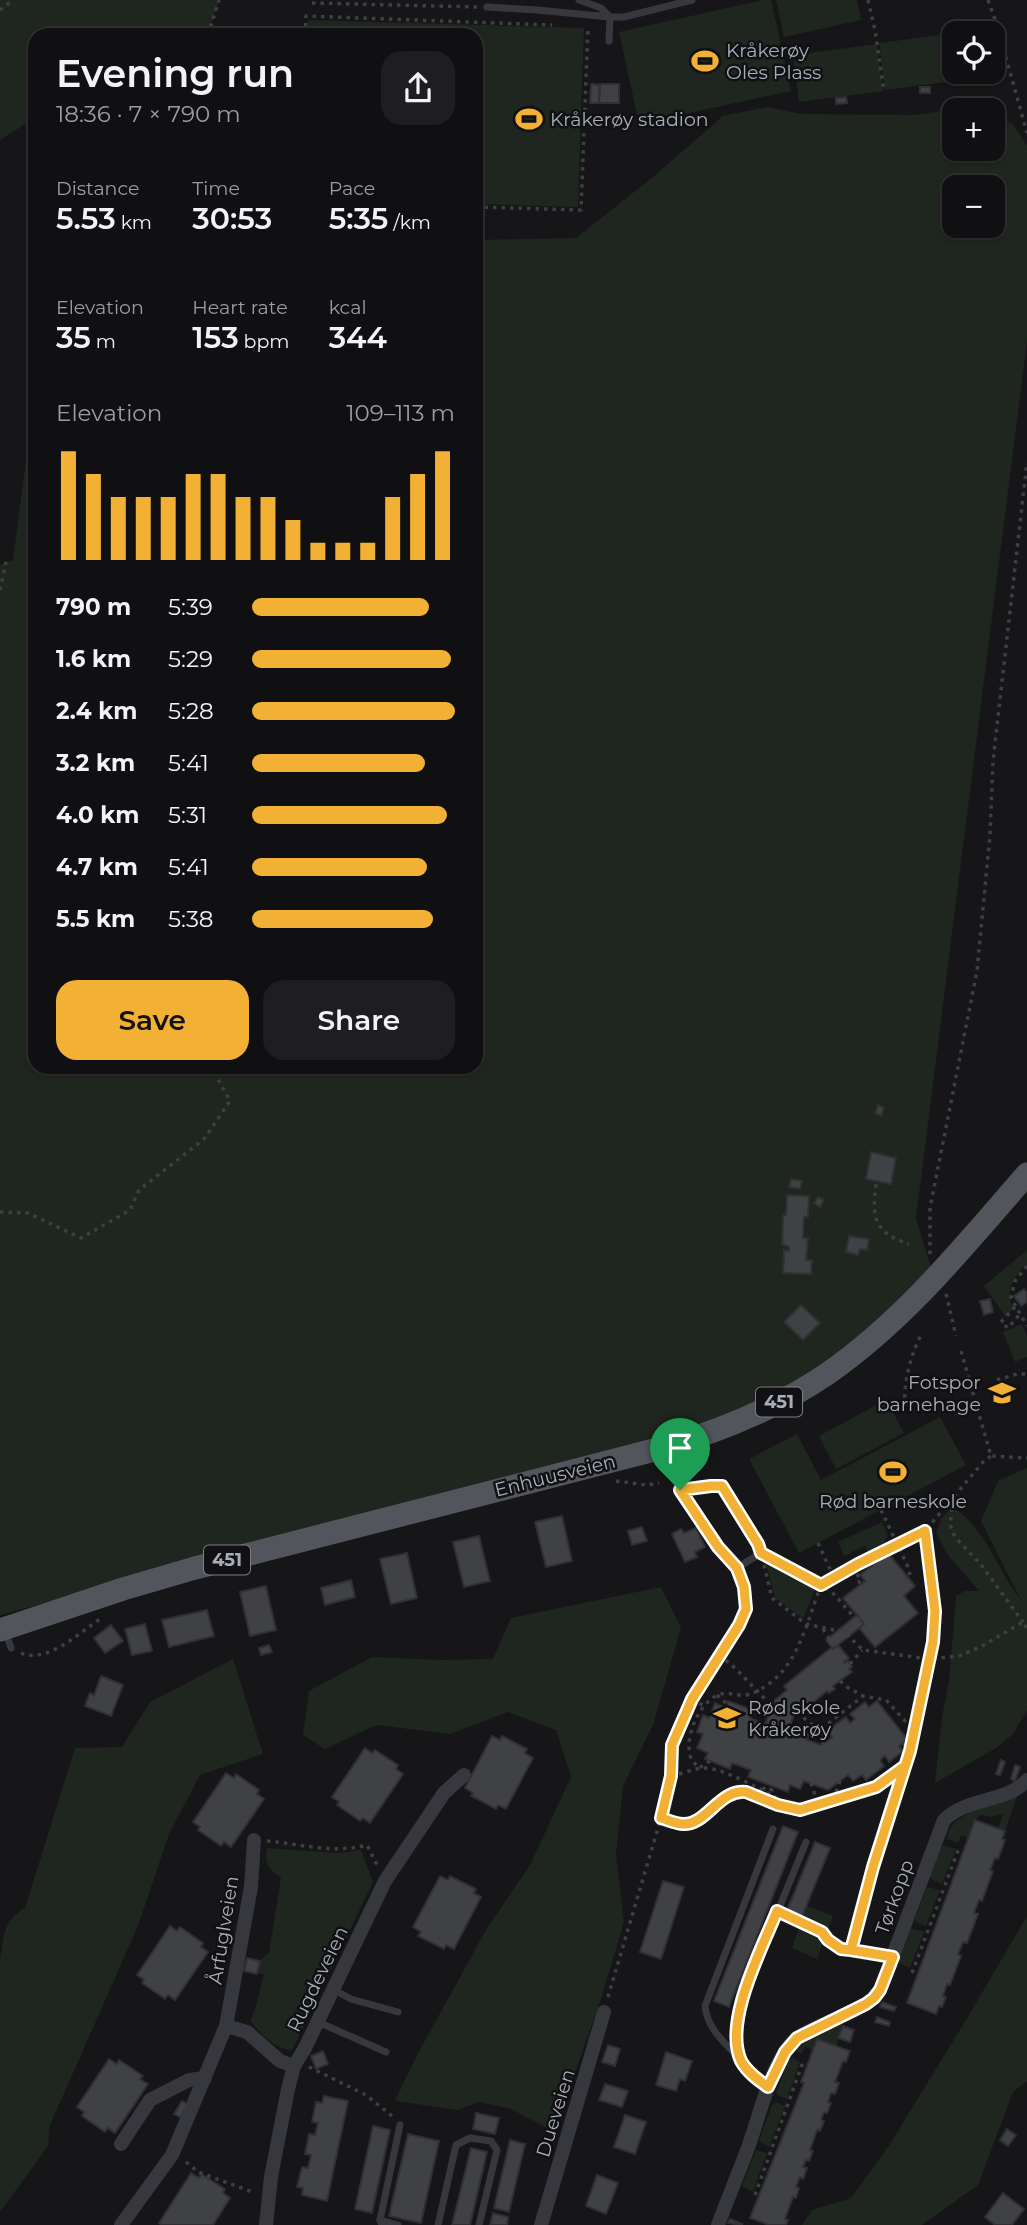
<!DOCTYPE html>
<meta charset="utf-8">
<style>
:root{--surface:#101012;--page:#1e1e20;--text:#f1f3f6;--muted:#9c9d9f;--line:#303032;--accent:#f2b134}
body{margin:0;font-family:Montserrat,sans-serif;background:var(--page);color:var(--text);height:100vh;display:flex;flex-direction:column;font-size:26px;white-space:nowrap}
*{box-sizing:border-box;margin:0}
p{font-size:23px;color:var(--muted)}
.icon{flex:none;width:38px;height:38px;fill:none;stroke:currentColor;stroke-width:2;stroke-linecap:round;stroke-linejoin:round}
.map{position:relative;flex:1;overflow:hidden}
.side{position:absolute;left:28px;top:28px;width:455px;height:1046px;display:flex;flex-direction:column;background:var(--surface);border-radius:21px;box-shadow:0 2px 5px #0004,0 0 0 2px var(--line)}
.side>*{flex:none}
.controls{position:absolute;left:942px;top:21px;display:grid;gap:14px}
.controls a{display:grid;place-items:center;width:63px;height:63px;border-radius:14px;background:var(--surface);box-shadow:0 2px 5px #0004,0 0 0 2px var(--line);font-size:35px}
.pin{position:absolute;display:grid;place-items:center;width:60px;height:60px;color:#fff;margin:-72px -30px;border-radius:50% 50% 50% 0;rotate:-45deg;box-shadow:0 0 7px #0007}
.pin .icon{rotate:45deg}
.round{display:grid;place-items:center;flex:none;width:74px;height:74px;border-radius:21px;background:var(--page)}
.head{display:flex;align-items:center;justify-content:space-between;height:119px;padding:0 28px}
h1{font-size:38px;font-weight:600;line-height:52px}
.metrics{display:grid;grid-template-columns:repeat(3,1fr);gap:10px;height:119px;padding:7px 28px}
.metrics div{display:grid;align-content:center}
.metrics b{font-size:30px;font-weight:600}
.metrics small{font-size:19px;font-weight:400}
.metrics p{font-size:19px}
.chart{height:196px;padding:14px 28px}
.chart p{display:flex;justify-content:space-between}
.chart svg{width:100%;height:126px;margin-top:7px;stroke:var(--accent);stroke-width:6}
.cta{display:flex;gap:14px;margin-top:auto;padding:14px 28px}
.cta a{flex:1;height:80px;border-radius:21px;background:var(--accent);color:#111;font-size:28px;font-weight:600;line-height:80px;text-align:center}
.cta a+a{background:var(--page);color:var(--text)}
ul{padding:0 28px;list-style:none;font-size:23px}
li{display:grid;grid-template-columns:112px 84px 1fr;align-items:center;height:52px}
li i{height:18px;border-radius:9px;background:var(--accent)}
.map>svg:first-child{display:block}
.green{fill:#1e261f;fill-rule:evenodd}
.building{fill:#404145;stroke:#303034;stroke-width:2}
.lines{fill:none;stroke-linecap:round;stroke-linejoin:round}
.path{stroke:#3d3f44;stroke-width:3.5;stroke-dasharray:3.5 5;stroke-linecap:butt}
.service{stroke:#37383d;stroke-width:7}
.minor{stroke:#37383d;stroke-width:14}
.primary{stroke:#53555c;stroke-width:23}
.route-casing{stroke:#fff;stroke-width:14}
.route{stroke:#f2b134;stroke-width:9}
.labels{text-anchor:middle;stroke-width:5;stroke-linejoin:round;paint-order:stroke}
.shield{fill:#111113;stroke:#7b7e86;stroke-width:2}
.shield-label{font-size:18px;font-weight:bold;fill:#a8adb8}
.poi-label{font-size:19px;fill:#a8adb8;stroke:#111113;text-anchor:start}
.street-label{font-size:19px;fill:#a8adb8;stroke:#111113}
</style>
<div class="map">
<svg width="1027" height="2225" viewBox="0 0 1027 2225">
<rect width="100%" height="100%" fill="#161618"/>
<g class="green">
<polygon points="0,0 219,0 208,35 35,35 35,118 0,140"/>
<polygon points="763,0 771,0 791,91 639,124 619,32"/>
<polygon points="776,0 857,0 861,20 784,37"/>
<polygon points="308,20 584,28 578,207 476,204 476,35 308,35"/>
<polygon points="963,32 954,33 954,72 968,72 969,79 885,90 879,43"/>
<polygon points="877,44 883,91 799,102 793,55"/>
<path d="M977 106 985 110H954V149H992V114L1013 124 1027 146V341L916 1218 931 1268 874 1331 734 1420 0 1615V565L13 560 35 390V1068H476V240L576 238 653 177 723 116 767 107 802 114 914 115ZM954 187H992V226H954Z"/>
<path d="M1027 1250V1264C1014 1276 1005 1290 1013 1308L1006 1317 984 1286Z"/>
<polygon points="1022,1324 1027,1337 1027,1357 1015,1362 1003,1332"/>
<polygon points="886,1400 904,1433 836,1469 819,1436"/>
<polygon points="940,1417 966,1465 799,1553 749,1459 797,1434 821,1480"/>
<path d="M1027 1468V1710L1013 1734 996 1748 935 1783 942 1717 949 1681 956 1596 965 1591H979L948 1555 936 1533 941 1519 952 1507C985 1527 998 1571 1021 1600L981 1521 998 1481Z"/>
<polygon points="882,1522 888,1536 882,1545 868,1553 865,1546 844,1556 838,1542"/>
<polygon points="768,1561 815,1589 804,1617 801,1617 775,1598 766,1563"/>
<polygon points="661,1587 681,1628 653,1725 623,1786 616,1854 624,1922 601,1999 554,2132 511,2109 479,2102 457,2110 395,2101 417,2055 486,1930 530,1865 571,1777 556,1730 508,1712 450,1734 376,1725 325,1749 303,1735 309,1691 372,1657 439,1660 493,1659 511,1618"/>
<path d="M233 1659 263 1754 200 1775 169 1834 138 1926 50 2125 48 2146 0 2212V1960C5 1935 1 1923 25 1908L75 1748 122 1747 150 1702Z"/>
<path d="M1017 1796 1005 1831 998 1829 1003 1814 991 1817 981 1815 975 1820 969 1838 961 1835 958 1843 947 1839C949 1812 996 1803 1017 1796Z"/>
<polygon points="942,1845 956,1849 942,1884 932,1880 930,1877"/>
<path d="M267 1848 336 1853 361 1850 373 1882 292 2050C272 2048 262 2035 250 2020L255 2010 264 1974 257 1973 260 1960 269 1953 281 1878C269 1869 264 1864 267 1848Z"/>
<polygon points="927,1887 940,1890 926,1926 916,1922 915,1919"/>
<polygon points="807,1906 833,1916 817,1959 792,1948"/>
<polygon points="1027,1916 1027,2081 1013,2092 978,2185 922,2225 802,2225 812,2210 851,2198 890,2144 969,2015"/>
<polygon points="911,1928 924,1932 910,1968 898,1962 908,1931"/>
<polygon points="841,2023 843,2026 836,2046 817,2039 813,2050 805,2047 802,2054 796,2051 799,2043"/>
<polygon points="792,2058 800,2062 787,2099 778,2096 776,2093 788,2061"/>
<polygon points="776,2102 785,2106 769,2147 759,2141 772,2105"/>
<polygon points="756,2150 767,2153 753,2192 742,2186"/>
</g>
<g class="building">
<polygon points="591,84 600,85 599,103 590,103"/>
<polygon points="600,84 619,84 619,103 599,103"/>
<rect x="920" y="87" width="10" height="6"/>
<polygon points="846,97 847,103 836,104 836,98"/>
<polygon points="878,1105 884,1108 881,1116 875,1113"/>
<polygon points="871,1152 896,1158 891,1184 866,1179"/>
<polygon points="791,1179 802,1181 800,1189 789,1187"/>
<polygon points="787,1195 809,1196 808,1217 804,1217 803,1238 808,1238 806,1260 812,1260 811,1274 783,1273 784,1250 789,1251 789,1247 782,1244 783,1215 786,1215"/>
<polygon points="818,1197 824,1200 820,1207 814,1203"/>
<polygon points="849,1236 869,1239 867,1250 860,1249 858,1255 846,1252"/>
<polygon points="1024,1289 1027,1293 1027,1302 1021,1306 1014,1296"/>
<polygon points="990,1299 993,1312 984,1315 980,1301"/>
<polygon points="801,1305 820,1323 803,1340 784,1322"/>
<polygon points="562,1516 572,1561 546,1567 535,1522"/>
<polygon points="642,1527 647,1541 632,1545 628,1531"/>
<polygon points="696,1528 705,1547 695,1552 697,1557 685,1562 672,1534 681,1529 684,1533"/>
<polygon points="479,1536 490,1581 464,1587 453,1542"/>
<polygon points="407,1553 417,1598 391,1604 380,1559"/>
<polygon points="888,1553 915,1586 904,1596 918,1613 875,1647 859,1628 864,1624 843,1598 865,1581 860,1575"/>
<polygon points="351,1580 355,1597 325,1605 321,1588"/>
<polygon points="266,1586 276,1630 250,1636 240,1592"/>
<polygon points="207,1610 214,1636 169,1647 162,1620"/>
<polygon points="857,1615 864,1624 833,1649 826,1640"/>
<polygon points="145,1624 152,1651 132,1655 125,1629"/>
<polygon points="111,1625 123,1641 105,1653 94,1638"/>
<polygon points="269,1645 272,1652 261,1655 259,1648"/>
<polygon points="838,1645 849,1658 844,1662 845,1663 848,1661 852,1667 849,1669 852,1672 833,1686 835,1689 829,1693 827,1691 804,1710 802,1708 794,1714 788,1732 796,1735 799,1729 810,1733 807,1740 821,1745 832,1737 827,1731 846,1717 850,1723 855,1719 850,1714 865,1702 869,1707 877,1701 907,1739 899,1746 903,1751 889,1762 885,1756 880,1760 884,1766 866,1780 862,1775 853,1781 848,1775 828,1790 804,1781 800,1789 790,1785 788,1792 748,1777 751,1770 732,1763 730,1769 705,1759 708,1753 697,1748 703,1734 697,1732 703,1715 709,1718 715,1703 726,1708 728,1701 753,1710 750,1718 765,1724 775,1700 787,1690 784,1686 832,1647 833,1649"/>
<polygon points="101,1676 123,1685 111,1716 85,1706 90,1693 94,1695"/>
<polygon points="492,1736 500,1740 502,1736 527,1749 525,1753 533,1758 506,1809 498,1805 496,1809 471,1796 473,1793 465,1788"/>
<polygon points="365,1748 372,1753 375,1750 398,1765 396,1769 403,1774 370,1823 363,1818 360,1821 337,1805 339,1802 332,1797"/>
<polygon points="1001,1760 1005,1762 1000,1775 996,1774"/>
<polygon points="1015,1765 1020,1767 1015,1781 1011,1779"/>
<polygon points="226,1773 234,1778 236,1774 259,1790 257,1794 264,1799 231,1847 224,1842 221,1846 198,1830 200,1827 193,1822"/>
<polygon points="975,1820 1005,1831 1002,1839 1005,1840 998,1859 995,1858 990,1870 993,1871 982,1901 979,1900 974,1913 978,1914 967,1943 963,1942 958,1954 961,1956 950,1985 947,1984 943,1996 946,1997 942,2007 939,2006 936,2014 907,2003"/>
<polygon points="783,1826 798,1832 729,2007 714,2001"/>
<polygon points="815,1842 830,1848 801,1919 786,1913"/>
<polygon points="440,1876 448,1880 450,1876 476,1889 474,1893 481,1897 454,1949 446,1945 444,1949 418,1936 421,1932 413,1927"/>
<polygon points="663,1881 684,1887 661,1959 640,1952"/>
<polygon points="170,1926 177,1931 180,1927 203,1943 201,1947 208,1952 175,2000 168,1995 165,1999 142,1983 144,1980 137,1975"/>
<polygon points="247,1958 260,1961 257,1974 244,1971"/>
<polygon points="882,2002 896,2007 894,2011 880,2007"/>
<polygon points="877,2017 890,2022 889,2026 875,2022"/>
<polygon points="843,2026 854,2030 850,2042 838,2038"/>
<polygon points="817,2039 850,2051 846,2062 843,2061 835,2082 839,2083 835,2094 831,2093 828,2102 831,2103 827,2113 824,2112 821,2120 824,2121 820,2131 817,2130 810,2150 813,2151 809,2161 806,2160 803,2167 807,2168 803,2179 800,2177 796,2187 799,2188 796,2198 793,2197 785,2219 788,2220 786,2225 769,2225 750,2218 804,2083 801,2082"/>
<polygon points="608,2045 620,2049 615,2066 602,2062"/>
<polygon points="323,2051 328,2064 316,2069 311,2056"/>
<polygon points="666,2052 692,2061 685,2081 680,2079 676,2091 656,2085"/>
<polygon points="109,2059 117,2064 119,2060 143,2076 140,2079 148,2084 115,2133 108,2128 105,2132 82,2116 84,2112 77,2107"/>
<polygon points="605,2084 628,2091 622,2107 599,2100"/>
<polygon points="324,2096 348,2101 327,2201 302,2195 303,2188 297,2187 302,2167 308,2168 311,2155 305,2154 309,2134 315,2135 318,2123 312,2122 316,2102 322,2103"/>
<polygon points="182,2101 191,2106 183,2119 174,2114"/>
<polygon points="476,2113 499,2118 495,2134 473,2129"/>
<polygon points="625,2115 646,2122 635,2154 614,2147"/>
<polygon points="373,2126 390,2130 372,2213 355,2209"/>
<polygon points="1007,2129 1016,2135 1008,2146 1000,2140"/>
<polygon points="408,2134 439,2141 421,2223 389,2216"/>
<polygon points="510,2140 525,2144 509,2212 494,2208"/>
<polygon points="471,2148 487,2152 470,2225 452,2225"/>
<polygon points="191,2173 199,2178 201,2174 225,2189 223,2193 230,2198 213,2225 162,2225 159,2223"/>
<polygon points="597,2175 618,2183 606,2214 586,2206"/>
<polygon points="1003,2193 1024,2209 1012,2225 995,2225 985,2217"/>
<polygon points="493,2213 508,2217 507,2225 490,2225"/>
<polygon points="730,2219 742,2224 742,2225 728,2223"/>
</g>
<g class="lines">
<g class="path">
<polyline points="868,0 875,30 884,91"/>
<polyline points="988,0 996,22 1027,133"/>
<polyline points="312,3 478,7"/>
<polyline points="0,10 13,0"/>
<polyline points="208,35 219,0"/>
<polyline points="305,35 306,16 552,25"/>
<polyline points="476,207 581,210 588,27"/>
<polyline points="0,590 7,557"/>
<path d="M876 1184C872 1218 873 1232 909 1244"/>
<polyline points="0,1212 28,1213 81,1238 130,1210 139,1190 204,1139 230,1101 212,1068"/>
<polyline points="930,1254 930,1208 977,971 990,835 993,761 1027,462"/>
<polyline points="1027,1266 1015,1281 1011,1298 1027,1326"/>
<polyline points="946,1294 956,1336"/>
<polyline points="1015,1307 1001,1322 1008,1328 1020,1314"/>
<polyline points="961,1351 991,1456 1027,1458"/>
<polyline points="997,1380 1017,1374 1027,1374"/>
<path d="M905 1406C903 1384 911 1354 921 1335"/>
<polyline points="682,1467 703,1458"/>
<polyline points="616,1481 646,1485 659,1483"/>
<polyline points="953,1500 950,1525 955,1537 982,1566 1023,1622"/>
<polyline points="881,1510 909,1569 910,1577 901,1584"/>
<polyline points="818,1543 834,1578"/>
<polyline points="772,1559 821,1585 858,1564 925,1531"/>
<polyline points="764,1565 772,1598 806,1624 844,1632 863,1650 929,1659 959,1656 982,1646 1023,1622 1027,1629"/>
<polyline points="851,1568 861,1579 859,1581 860,1584"/>
<polyline points="823,1629 835,1648"/>
<polyline points="844,1632 860,1619"/>
<path d="M21 1653C47 1664 79 1633 100 1619"/>
<polyline points="719,1655 735,1668 772,1706"/>
<polyline points="850,1664 862,1650"/>
<polyline points="840,1681 847,1687 863,1696"/>
<polyline points="717,1695 727,1704"/>
<polyline points="692,1699 704,1706"/>
<polyline points="797,1712 819,1731"/>
<polyline points="903,1743 910,1751"/>
<polyline points="823,1744 819,1731 863,1696 886,1700 915,1732"/>
<path d="M710 1761 699 1768C696 1764 691 1761 690 1755 685 1736 699 1703 718 1695 725 1692 731 1694 739 1695 752 1697 767 1686 777 1677 801 1654 809 1616 821 1585L835 1595 857 1621"/>
<path d="M671 1776C681 1774 693 1769 703 1768 725 1768 756 1788 776 1797"/>
<polyline points="811,1783 818,1805"/>
<polyline points="763,1790 765,1787 772,1790 769,1786"/>
<polyline points="833,1800 840,1781"/>
<path d="M661 1818C668 1820 676 1824 683 1824 707 1825 719 1789 746 1792L778 1805 800 1810 808 1809 876 1787 905 1766 925 1685 935 1623 932 1579 927 1556 925 1531 983 1462 991 1456"/>
<path d="M267 1841C300 1844 334 1854 367 1845L378 1867"/>
<polyline points="789,1916 801,1921 807,1927 822,1932 828,1940 841,1949 878,1954"/>
<polyline points="851,1950 873,1867 905,1767"/>
<polyline points="912,1973 959,1848"/>
<polyline points="608,1997 661,1818 671,1776 672,1745 692,1699 739,1625 746,1609 745,1599"/>
<polyline points="309,2067 366,2095 392,2116"/>
<polyline points="186,2162 198,2172 255,2193"/>
<polyline points="755,2195 804,2059"/>
</g>
<g class="service">
<polyline points="579,0 601,8 610,17 609,41"/>
<polyline points="487,7 537,10 610,17 624,17 692,0"/>
<polyline points="663,1452 671,1475 718,1547 737,1568 744,1587"/>
<polyline points="680,1491 711,1486 722,1487 727,1492 758,1544 761,1553 737,1568"/>
<polyline points="6,1633 11,1648"/>
<polyline points="334,1990 351,1999 398,2012"/>
<polyline points="318,2022 386,2052"/>
<path d="M741 2060C726 2044 707 2029 705 2006L773 1829"/>
<polyline points="767,2087 754,2076 741,2060 737,2044 739,2013 751,1977 806,1842"/>
<polyline points="380,2220 400,2125"/>
<polyline points="382,2225 380,2220 398,2225"/>
<polyline points="438,2225 456,2145 470,2138 491,2141 497,2150 479,2225"/>
</g>
<g class="minor">
<polyline points="226,2026 247,2032 280,2061 294,2066"/>
<polyline points="121,2144 150,2100 189,2080 205,2078"/>
<polyline points="121,2225 172,2155 226,2026 251,1887 254,1840"/>
<polyline points="266,2225 271,2177 288,2089 294,2066 305,2048 385,1881 444,1793 464,1775"/>
<polyline points="541,2225 604,2012"/>
<path d="M718 2225C728 2198 739 2172 749 2145 759 2117 773 2056 797 2038 822 2020 860 2016 880 1990L944 1820C969 1796 1007 1803 1027 1780"/>
</g>
<path class="primary" d="M0 1630 123 1589 195 1568 662 1448C720 1431 777 1408 827 1374 905 1320 965 1245 1027 1174"/>
</g>
<g class="lines">
<defs>
<path id="route" d="M680 1490 718 1547 737 1568 744 1587 746 1609 739 1625 692 1699 672 1745 671 1776 661 1818C668 1820 676 1824 683 1824 707 1825 719 1789 746 1792L778 1805 800 1810 876 1787 905 1766 873 1867 851 1950 893 1957 880 1990 874 1998 866 2004 797 2038 785 2052 768 2087C758 2080 747 2072 741 2061 723 2021 762 1949 777 1911L822 1932 828 1940 841 1949 851 1950 873 1867 910 1751 933 1642 935 1611 925 1531 858 1564 821 1585 761 1553 758 1544 722 1486H711L680 1490"/>
</defs>
<use href="#route" class="route-casing"/>
<use href="#route" class="route"/>
</g>
<defs>
<symbol id="stadium-bare" viewBox="-9 -9 18 18"><path d="M0-5a6.5 5 0 1 0 0 10a6.5 5 0 1 0 0-10ZM-3.5-1.8h7v3.6h-7Z" fill="#f2b134" stroke="#111113" stroke-width="2.5" paint-order="stroke"/></symbol>
<symbol id="school-bare" viewBox="-9 -9 18 18"><path d="M0-5L7-2L0 1L-7-2ZM-4 1L0 2.5L4 1V4Q0 6-4 4Z" fill="#f2b134" stroke="#111113" stroke-width="2.5" paint-order="stroke"/></symbol>
</defs>
<g fill-rule="evenodd">
<use href="#stadium-bare" x="686" y="42" width="38" height="38"/>
<use href="#stadium-bare" x="510" y="100" width="38" height="38"/>
<use href="#school-bare" x="983" y="1374" width="38" height="38"/>
<use href="#stadium-bare" x="874" y="1453" width="38" height="38"/>
<use href="#school-bare" x="708" y="1699" width="38" height="38"/>
</g>
<g class="labels">
<g class="shield">
<rect x="756" y="1387.5" width="46" height="29" rx="5"/>
<rect x="204" y="1545.5" width="46" height="29" rx="5"/>
</g>
<g class="shield-label">
<text x="779" y="1408">451</text>
<text x="227" y="1566">451</text>
</g>
<g class="poi-label">
<text x="726" y="57">Kråkerøy<tspan x="726" dy="22">Oles Plass</tspan></text>
<text x="550" y="126">Kråkerøy stadion</text>
<text x="981" y="1389" text-anchor="end">Fotspor<tspan x="981" dy="22">barnehage</tspan></text>
<text x="893" y="1508" text-anchor="middle">Rød barneskole</text>
<text x="748" y="1714">Rød skole<tspan x="748" dy="22">Kråkerøy</tspan></text>
</g>
<g class="street-label">
<text transform="translate(555 1475) rotate(-14)" y="7">Enhuusveien</text>
<text transform="translate(894 1897) rotate(-70)" y="7">Tørkopp</text>
<text transform="translate(223 1930) rotate(-81)" y="7">Årfuglveien</text>
<text transform="translate(317 1979) rotate(-64)" y="7">Rugdeveien</text>
<text transform="translate(555 2113) rotate(-73)" y="7">Dueveien</text>
</g>
</g>
</svg>
<div class="controls">
<a><svg class="icon" aria-label="locate" viewBox="0 0 24 24"><circle cx="12" cy="12" r="6"/><path d="M12 2v4M12 18v4M2 12h4M18 12h4"/></svg></a>
<a>+</a>
<a>−</a>
</div>
<div class="pin" style="left:680px;top:1490px;background:#1e9e55"><svg class="icon" aria-label="arrive" viewBox="0 0 24 24"><path d="M6 21V4h12l-3 4 3 4H6"/></svg></div>
<section class="side">
<div class="head"><div><h1>Evening run</h1><p>18:36 · 7 × 790 m</p></div><a class="round"><svg class="icon" aria-label="share" viewBox="0 0 24 24"><path d="M12 15V3M7 8l5-5 5 5M5 13v7h14v-7"/></svg></a></div>
<div class="metrics">
<div><p>Distance</p><b>5.53<small> km</small></b></div>
<div><p>Time</p><b>30:53</b></div>
<div><p>Pace</p><b>5:35<small> /km</small></b></div>
</div>
<div class="metrics">
<div><p>Elevation</p><b>35<small> m</small></b></div>
<div><p>Heart rate</p><b>153<small> bpm</small></b></div>
<div><p>kcal</p><b>344</b></div>
</div>
<div class="chart"><p><span>Elevation</span>109–113 m</p>
<svg viewBox="0 0 160 44" preserveAspectRatio="none"><path d="M5 44V6M15 44V14M25 44V22M35 44V22M45 44V22M55 44V14M65 44V14M75 44V22M85 44V22M95 44V30M105 44V38M115 44V38M125 44V38M135 44V22M145 44V14M155 44V6"/></svg>
</div>
<ul>
<li><b>790 m</b>5:39<i style="width:87%"></i></li>
<li><b>1.6 km</b>5:29<i style="width:98%"></i></li>
<li><b>2.4 km</b>5:28<i style="width:100%"></i></li>
<li><b>3.2 km</b>5:41<i style="width:85%"></i></li>
<li><b>4.0 km</b>5:31<i style="width:96%"></i></li>
<li><b>4.7 km</b>5:41<i style="width:86%"></i></li>
<li><b>5.5 km</b>5:38<i style="width:89%"></i></li>
</ul>
<div class="cta"><a>Save</a><a>Share</a></div>
</section>
</div>
